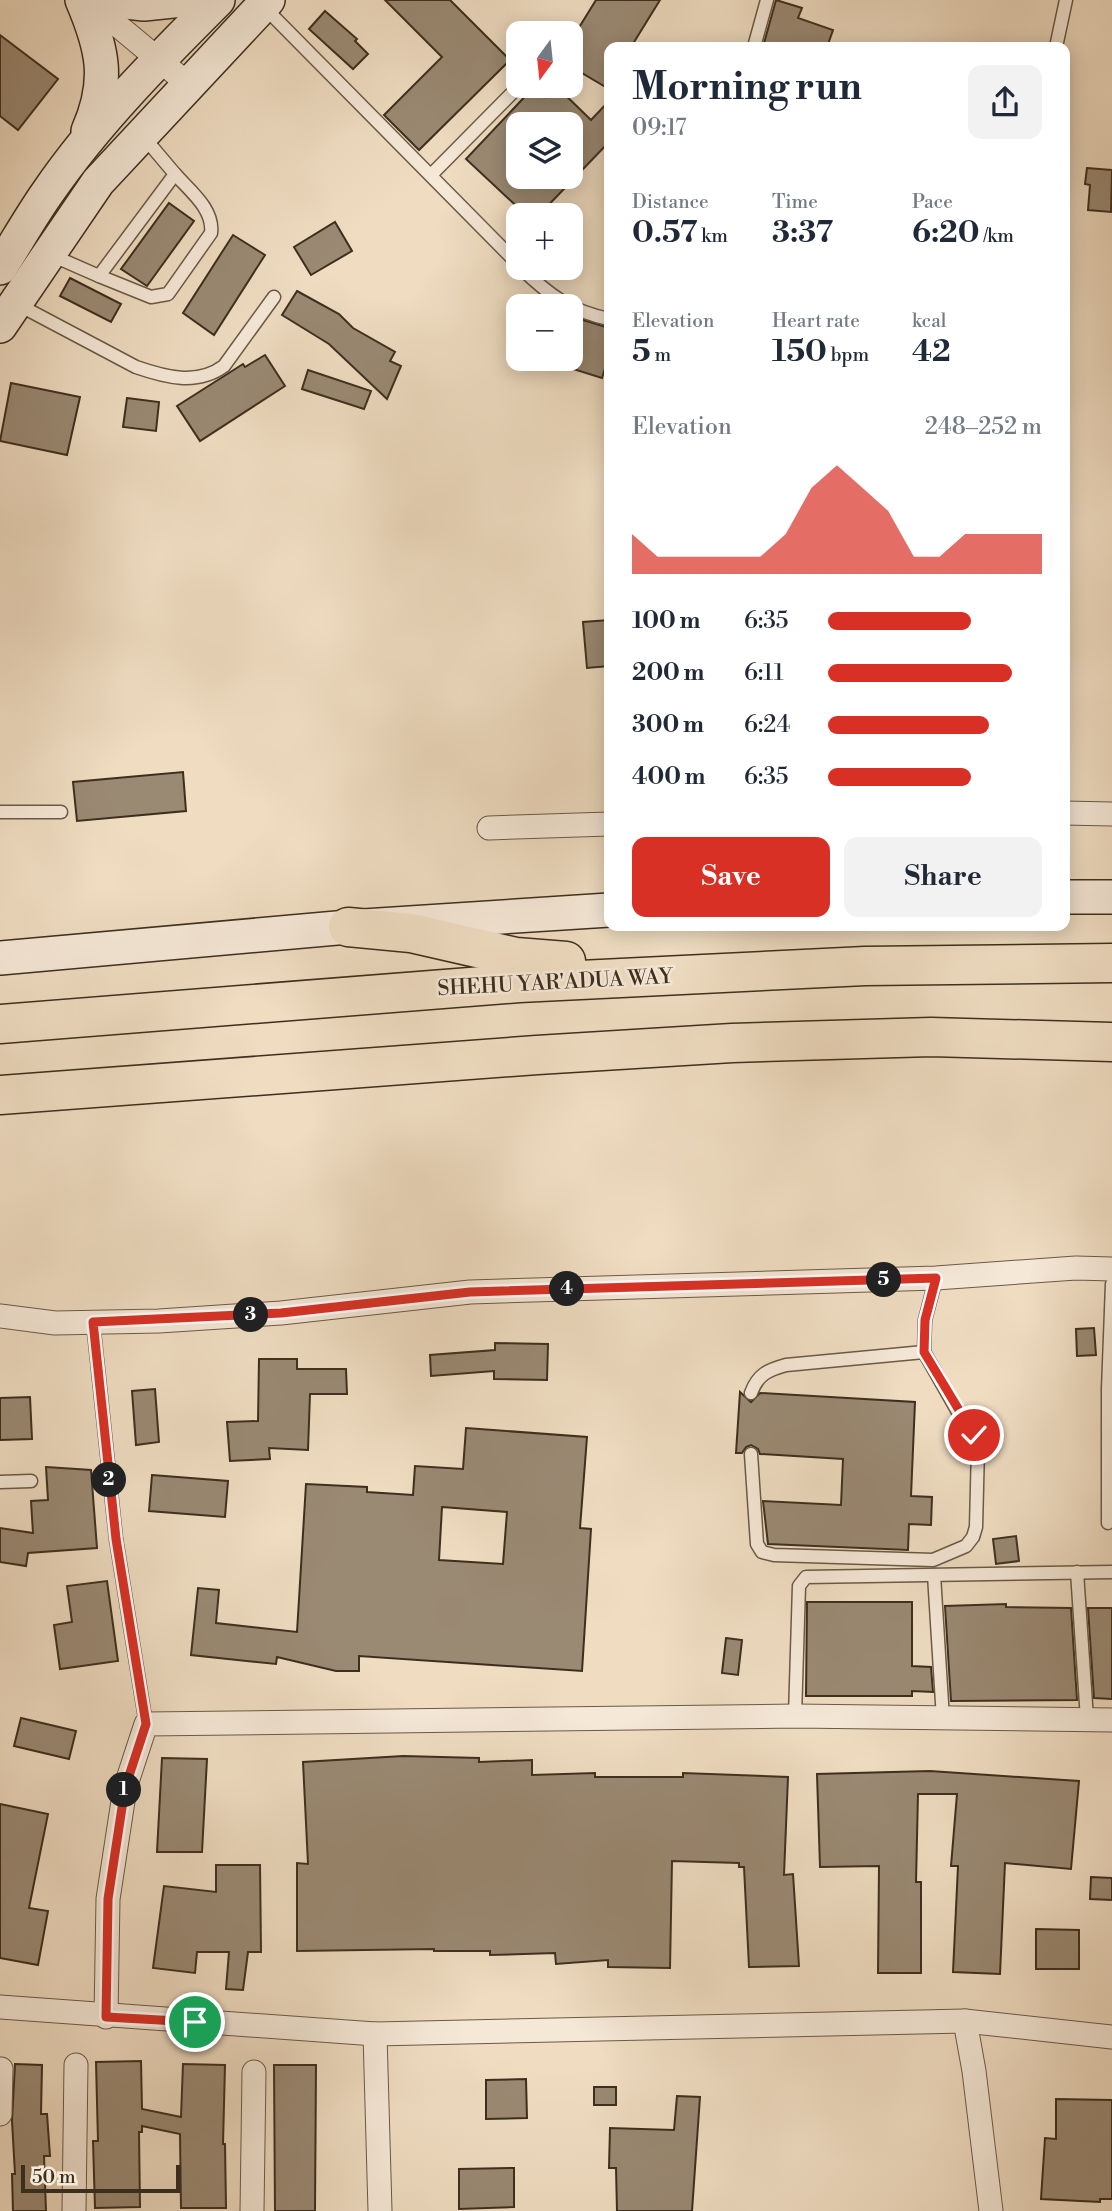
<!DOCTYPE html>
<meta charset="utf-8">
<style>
:root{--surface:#fff;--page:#f2f2f3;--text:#1f2937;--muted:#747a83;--accent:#d93025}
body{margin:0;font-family:"Libre Bodoni",serif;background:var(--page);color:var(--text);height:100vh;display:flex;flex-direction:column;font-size:26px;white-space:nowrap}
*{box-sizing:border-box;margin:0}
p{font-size:23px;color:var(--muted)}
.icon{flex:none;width:38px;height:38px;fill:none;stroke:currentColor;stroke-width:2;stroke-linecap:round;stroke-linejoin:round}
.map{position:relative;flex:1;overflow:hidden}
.drawer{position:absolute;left:604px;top:42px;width:466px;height:889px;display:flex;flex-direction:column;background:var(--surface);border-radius:14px;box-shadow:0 4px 18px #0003}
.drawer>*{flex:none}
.needle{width:46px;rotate:195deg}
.buttons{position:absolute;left:506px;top:21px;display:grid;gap:14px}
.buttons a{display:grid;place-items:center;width:77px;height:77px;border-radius:14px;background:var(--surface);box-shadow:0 4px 18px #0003;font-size:35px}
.scale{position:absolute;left:21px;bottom:18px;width:159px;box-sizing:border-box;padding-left:7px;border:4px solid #3d2f1e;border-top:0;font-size:19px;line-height:24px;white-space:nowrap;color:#3d2f1e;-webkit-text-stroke:5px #f5e8d7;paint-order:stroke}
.pin{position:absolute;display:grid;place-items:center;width:60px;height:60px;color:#fff;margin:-30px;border:4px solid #fff;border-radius:50%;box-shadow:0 2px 7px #0007}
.km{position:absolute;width:35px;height:35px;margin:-18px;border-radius:50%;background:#222;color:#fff;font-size:19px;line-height:35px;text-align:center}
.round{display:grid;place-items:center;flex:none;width:74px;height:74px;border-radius:14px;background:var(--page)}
.overview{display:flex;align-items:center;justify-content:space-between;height:119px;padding:0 28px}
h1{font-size:38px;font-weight:700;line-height:52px}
.metrics{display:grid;grid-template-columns:repeat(3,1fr);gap:10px;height:119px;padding:7px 28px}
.metrics div{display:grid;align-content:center}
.metrics b{font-size:30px;font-weight:700}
.metrics small{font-size:19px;font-weight:400}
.metrics p{font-size:19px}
.chart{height:196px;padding:14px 28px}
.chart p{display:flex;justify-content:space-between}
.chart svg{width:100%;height:126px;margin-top:7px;fill:var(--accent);opacity:.7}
.action{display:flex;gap:14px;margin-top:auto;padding:14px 28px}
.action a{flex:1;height:80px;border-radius:14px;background:var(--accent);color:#fff;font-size:28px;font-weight:700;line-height:80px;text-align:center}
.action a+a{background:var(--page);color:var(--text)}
ul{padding:0 28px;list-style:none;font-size:23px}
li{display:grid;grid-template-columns:112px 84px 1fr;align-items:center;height:52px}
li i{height:18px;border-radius:9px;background:var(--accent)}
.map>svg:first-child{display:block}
.building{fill:#9a8973;stroke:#3d2f1e;stroke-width:2;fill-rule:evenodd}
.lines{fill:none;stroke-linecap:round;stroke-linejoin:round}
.lane-casing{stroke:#6a5a47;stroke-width:15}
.street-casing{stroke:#6a5a47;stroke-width:25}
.secondary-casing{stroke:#3d2f1e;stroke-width:36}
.highway-casing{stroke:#3d2f1e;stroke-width:41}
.lane{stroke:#f5e8d7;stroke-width:12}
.street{stroke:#f5e8d7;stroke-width:23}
.secondary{stroke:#f5e8d7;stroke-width:33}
.highway{stroke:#efdcc1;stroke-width:38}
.route-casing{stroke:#fff;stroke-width:14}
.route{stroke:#d93025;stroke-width:9}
.labels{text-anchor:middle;stroke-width:5;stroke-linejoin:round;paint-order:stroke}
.street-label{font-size:21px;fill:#3d2f1e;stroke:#f5e8d7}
</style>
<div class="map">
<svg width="1112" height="2211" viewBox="0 0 1112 2211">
<rect width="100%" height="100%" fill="#efdcc1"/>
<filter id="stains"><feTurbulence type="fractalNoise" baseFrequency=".00286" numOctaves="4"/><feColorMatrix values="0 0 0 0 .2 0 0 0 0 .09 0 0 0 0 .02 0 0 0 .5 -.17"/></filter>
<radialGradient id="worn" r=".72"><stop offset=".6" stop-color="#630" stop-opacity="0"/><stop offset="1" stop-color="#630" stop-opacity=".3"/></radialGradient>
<g class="building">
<polygon points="385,0 450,0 510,60 419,150 384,115 442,57"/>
<polygon points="596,0 660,0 631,47 609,47 609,89 570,66 570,42"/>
<polygon points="776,0 802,8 798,18 833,30 827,47 763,47"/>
<polygon points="325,11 357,39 355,41 368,54 353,69 309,29"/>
<polygon points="0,35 58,79 18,130 0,116"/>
<path d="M556 86 591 120 609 101V142L539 215H526L466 159 534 87 545 97ZM518 124H570V177H518Z"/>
<polygon points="1087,168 1112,170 1111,212 1088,210 1090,185 1085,184"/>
<polygon points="169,203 194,221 147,286 121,269"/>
<polygon points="335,222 352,251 311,275 294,247"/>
<polygon points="233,235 265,255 214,335 183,313"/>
<polygon points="70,278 121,304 111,322 60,296"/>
<polygon points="297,291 339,314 353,328 395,352 390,361 401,366 387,399 329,344 282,315"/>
<polygon points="570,316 609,328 609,355 602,378 570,368"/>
<polygon points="265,355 285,386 200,441 177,406 243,364 245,367"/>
<polygon points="308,370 371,391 364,409 302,389"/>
<polygon points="11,383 80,397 67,455 0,441"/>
<polygon points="127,398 159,402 156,431 123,427"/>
<polygon points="609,620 609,666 587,668 583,622"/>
<polygon points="183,772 186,811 77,821 73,782"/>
<polygon points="1094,1328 1096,1355 1077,1356 1076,1329"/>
<polygon points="495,1343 548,1344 547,1380 494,1379 494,1371 431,1376 430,1355 495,1350"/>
<polygon points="259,1359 297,1359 297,1369 346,1369 347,1394 310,1394 308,1450 269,1448 270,1459 230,1461 227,1422 258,1421"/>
<polygon points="155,1389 159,1442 136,1445 132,1391"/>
<polygon points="740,1392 751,1402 760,1393 915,1402 911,1496 932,1497 931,1525 909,1524 908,1550 768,1544 763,1501 841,1505 843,1459 760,1454 758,1449 751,1445 746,1447 742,1453 736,1453"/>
<polygon points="30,1397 32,1439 0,1440 0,1398"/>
<path d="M466 1428 587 1437 580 1528 591 1529 582 1671 359 1656V1671H336L277 1657 276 1664 191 1655 198 1588 219 1590 216 1623 297 1632 306 1484 367 1487V1492L413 1495 415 1466 463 1469ZM442 1507 507 1512 503 1564 439 1560Z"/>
<polygon points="46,1467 91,1470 97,1548 28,1553 26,1566 0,1562 0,1528 33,1533 31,1501 48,1500"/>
<polygon points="152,1475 228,1481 225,1517 149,1511"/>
<polygon points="1016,1536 1019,1561 996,1564 993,1539"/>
<polygon points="107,1581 118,1661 60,1669 54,1625 72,1622 67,1586"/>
<polygon points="807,1602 912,1602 912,1666 931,1667 933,1692 912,1691 912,1696 806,1696"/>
<polygon points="1006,1604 1006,1607 1071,1608 1077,1700 951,1701 945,1606"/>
<polygon points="1088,1608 1112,1608 1112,1699 1094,1698"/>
<polygon points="726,1638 742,1640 738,1675 722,1673"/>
<polygon points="21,1718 76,1731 69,1759 14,1746"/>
<polygon points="403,1756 479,1758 479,1762 532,1760 532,1775 595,1773 595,1777 683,1777 683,1773 788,1777 784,1875 793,1874 799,1966 749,1967 744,1867 739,1867 739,1863 672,1861 670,1968 608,1967 608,1960 556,1964 555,1953 490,1955 490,1951 434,1951 434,1949 297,1951 297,1863 308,1864 303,1762"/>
<polygon points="162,1758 207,1759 202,1852 157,1852"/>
<polygon points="930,1771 1079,1781 1071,1869 1005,1863 1000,1974 953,1972 958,1866 951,1866 957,1794 918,1794 916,1882 921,1882 921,1973 878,1973 879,1866 820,1867 817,1774"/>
<polygon points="0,1804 48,1814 29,1908 48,1911 38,1965 0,1958"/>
<polygon points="216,1865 260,1865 261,1952 248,1952 243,1990 226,1989 229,1952 197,1952 195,1973 153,1968 164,1886 216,1892"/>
<polygon points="1091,1877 1112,1878 1112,1900 1090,1899"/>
<polygon points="1036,1929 1079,1930 1079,1969 1036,1969"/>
<polygon points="141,2061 142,2109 181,2117 183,2064 225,2065 223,2144 225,2144 226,2208 181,2208 180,2134 142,2126 142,2132 139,2132 140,2207 95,2208 93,2141 98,2141 96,2062"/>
<polygon points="15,2064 42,2065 41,2114 47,2114 50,2156 44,2156 46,2211 13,2211 12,2174 15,2174 12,2121"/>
<polygon points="274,2065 316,2065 315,2211 275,2211"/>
<polygon points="526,2079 527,2118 486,2119 486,2080"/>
<rect x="594" y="2087" width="22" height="18"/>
<polygon points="677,2096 700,2097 692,2211 617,2211 616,2168 609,2168 610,2128 674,2130"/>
<polygon points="1056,2099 1112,2100 1112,2199 1100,2199 1100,2202 1041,2199 1045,2138 1056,2139"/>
<polygon points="514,2168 514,2207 459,2209 459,2169"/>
</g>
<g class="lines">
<defs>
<g id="lane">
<polyline points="263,6 518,264"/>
<polyline points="754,47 767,0"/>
<polyline points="1056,47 1066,0"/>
<polyline points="431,175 519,86"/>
<polyline points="51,255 99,276 175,174 142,135"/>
<path d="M521 268C549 295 570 311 609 319"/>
<path d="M99 276 151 297 168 294 211 233C214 209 190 191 175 174"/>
<path d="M17 304 136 367C165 377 197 386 224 366L274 297"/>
<polyline points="0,812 61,812"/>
<polyline points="93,1322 116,1539 146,1724"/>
<path d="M751 1393C758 1374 768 1370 786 1365L924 1352"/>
<polyline points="751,1454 757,1544 762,1552 774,1555 933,1560 966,1546 973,1537 976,1527 978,1447 924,1352 925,1320 936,1278"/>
<polyline points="0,1482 31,1481"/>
<polyline points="1108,1523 1108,1389 1112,1284"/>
<polyline points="1077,1572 1087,1719"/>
<polyline points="934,1575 943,1719"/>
<polyline points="795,1716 799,1586 806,1577 1112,1572"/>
</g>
<g id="street">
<polyline points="87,0 188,84"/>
<polyline points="1064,813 1112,814"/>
<polyline points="489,828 609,824"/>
<polyline points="0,1316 55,1323 159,1321 281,1313 470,1292 936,1278 1076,1268 1112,1269"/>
<polyline points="0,2007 375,2034 965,2021 1112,2037"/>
<polyline points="106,2017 108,1899 125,1788 146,1724 795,1716 1112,1720"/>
<polyline points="965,2021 974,2071 991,2211"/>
<polyline points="375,2034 380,2211"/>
<polyline points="0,2114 1,2069"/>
<polyline points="74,2211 76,2065"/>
<polyline points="252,2211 254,2072"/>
</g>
<g id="secondary">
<path d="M82 0C103 49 110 81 88 131"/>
<polyline points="109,0 144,4 182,0"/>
<path d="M0 268C16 243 31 216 48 192 96 122 158 60 218 0"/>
<polyline points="0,326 98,182 268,0"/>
<polyline points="1064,897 1112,897"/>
<polyline points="0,958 348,927 609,910"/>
</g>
<g id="highway">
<polyline points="348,927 411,933 516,957 566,961"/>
<polyline points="0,1024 519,983 865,966 1112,963"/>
<polyline points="0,1095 537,1055 732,1043 931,1037 1112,1042"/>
</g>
</defs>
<use href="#lane" class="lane-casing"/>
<use href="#street" class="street-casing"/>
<use href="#secondary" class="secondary-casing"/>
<use href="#highway" class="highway-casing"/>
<use href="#lane" class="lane"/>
<use href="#street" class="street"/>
<use href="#secondary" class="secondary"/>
<use href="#highway" class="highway"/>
</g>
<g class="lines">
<defs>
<polyline id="route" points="195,2022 106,2017 108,1899 125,1788 146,1724 116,1539 93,1322 281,1313 470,1292 936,1278 925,1320 924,1352 974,1435"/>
</defs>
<use href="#route" class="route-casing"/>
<use href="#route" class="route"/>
</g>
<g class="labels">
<g class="street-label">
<text transform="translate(555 982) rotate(-3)" y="7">SHEHU YAR'ADUA WAY</text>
</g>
</g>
<rect width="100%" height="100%" filter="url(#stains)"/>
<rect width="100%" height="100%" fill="url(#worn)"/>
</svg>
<div class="buttons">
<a><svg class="needle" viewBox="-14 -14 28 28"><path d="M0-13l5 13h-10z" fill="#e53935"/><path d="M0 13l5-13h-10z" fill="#747a83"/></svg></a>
<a><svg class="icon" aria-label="layers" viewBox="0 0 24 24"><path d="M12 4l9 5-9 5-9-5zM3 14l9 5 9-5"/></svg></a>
<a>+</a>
<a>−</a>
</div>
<div class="scale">50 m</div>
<div class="pin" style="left:195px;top:2022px;background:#1e9e55"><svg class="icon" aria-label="arrive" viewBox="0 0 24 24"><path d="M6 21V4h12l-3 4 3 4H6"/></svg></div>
<div class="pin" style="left:974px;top:1435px;background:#d93025"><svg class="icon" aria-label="check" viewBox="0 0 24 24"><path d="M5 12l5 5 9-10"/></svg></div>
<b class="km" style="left:124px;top:1790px">1</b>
<b class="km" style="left:109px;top:1480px">2</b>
<b class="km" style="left:251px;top:1315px">3</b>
<b class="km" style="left:567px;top:1289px">4</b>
<b class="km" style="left:884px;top:1280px">5</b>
<section class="drawer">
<div class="overview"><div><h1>Morning run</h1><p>09:17</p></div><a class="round"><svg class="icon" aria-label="share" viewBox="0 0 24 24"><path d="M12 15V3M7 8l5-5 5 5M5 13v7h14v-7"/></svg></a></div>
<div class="metrics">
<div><p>Distance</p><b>0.57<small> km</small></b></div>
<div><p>Time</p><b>3:37</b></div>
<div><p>Pace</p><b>6:20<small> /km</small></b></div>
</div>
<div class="metrics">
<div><p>Elevation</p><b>5<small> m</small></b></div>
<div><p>Heart rate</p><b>150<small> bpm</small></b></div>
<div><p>kcal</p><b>42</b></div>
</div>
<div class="chart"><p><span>Elevation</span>248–252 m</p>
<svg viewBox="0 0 160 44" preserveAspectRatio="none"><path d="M0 44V30L10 38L20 38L30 38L40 38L50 38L60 30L70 14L80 6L90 14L100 22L110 38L120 38L130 30L140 30L150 30L160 30V44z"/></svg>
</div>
<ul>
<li><b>100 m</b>6:35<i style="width:67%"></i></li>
<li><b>200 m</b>6:11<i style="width:86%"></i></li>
<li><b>300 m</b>6:24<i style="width:75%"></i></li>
<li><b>400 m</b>6:35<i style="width:67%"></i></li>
</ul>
<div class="action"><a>Save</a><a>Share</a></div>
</section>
</div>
